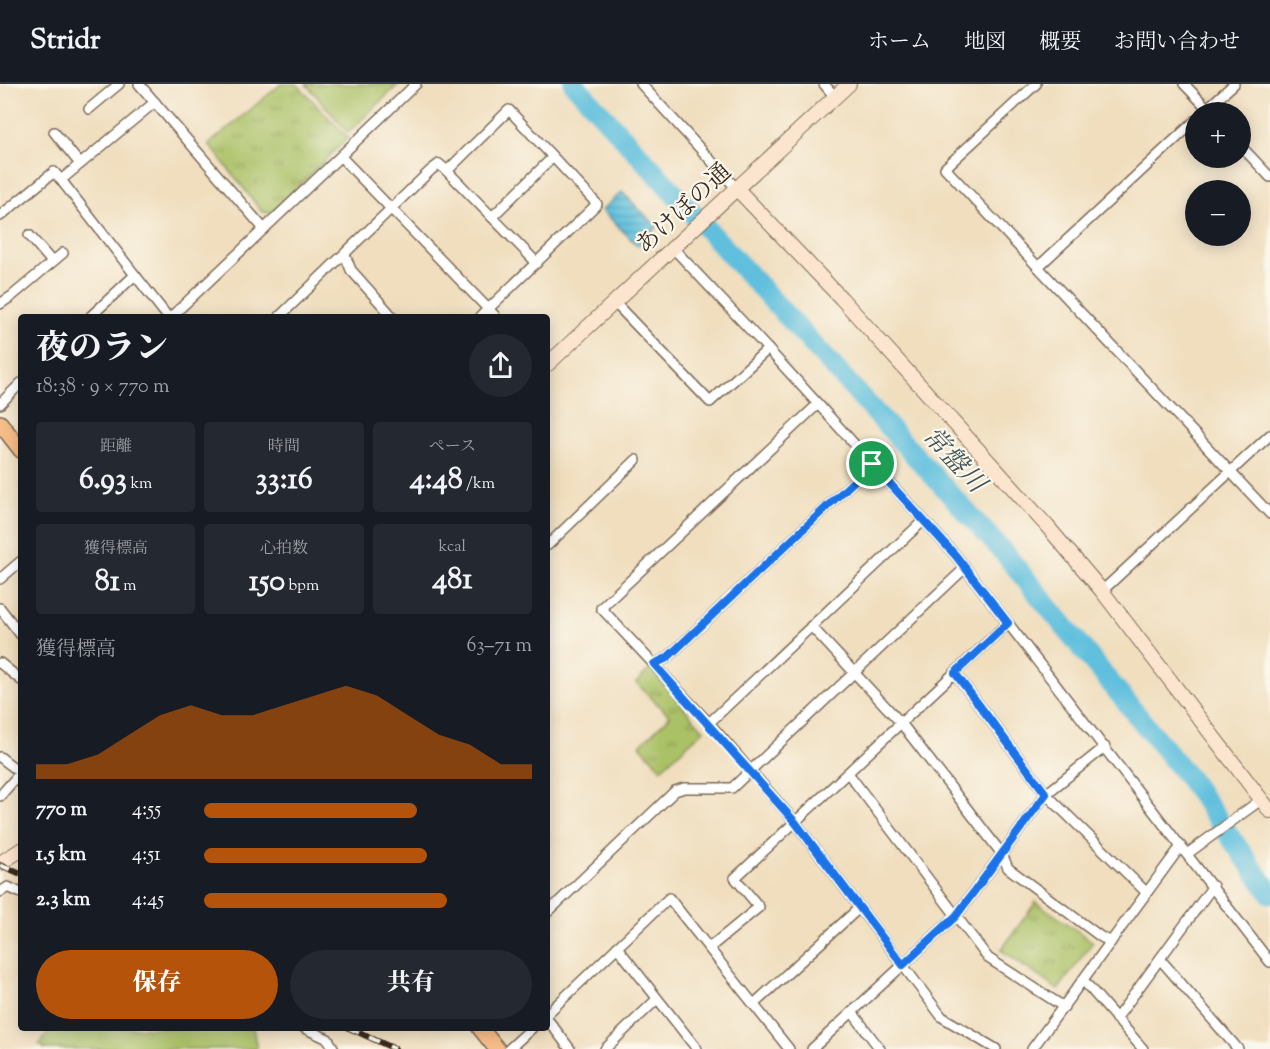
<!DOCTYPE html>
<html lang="ja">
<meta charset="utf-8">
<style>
:root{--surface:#171b24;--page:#242831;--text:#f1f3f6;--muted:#9ea1a6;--line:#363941;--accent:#b45309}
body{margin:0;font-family:"Sorts Mill Goudy","Noto Serif JP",serif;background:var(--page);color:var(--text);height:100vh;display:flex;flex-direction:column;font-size:22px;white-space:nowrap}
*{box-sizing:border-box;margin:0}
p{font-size:20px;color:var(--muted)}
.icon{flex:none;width:33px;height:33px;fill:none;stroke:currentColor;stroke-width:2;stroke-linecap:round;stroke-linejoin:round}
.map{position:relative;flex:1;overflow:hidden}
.details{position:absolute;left:18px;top:230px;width:532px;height:717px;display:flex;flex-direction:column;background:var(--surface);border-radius:6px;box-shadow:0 3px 15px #0003}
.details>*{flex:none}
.tools{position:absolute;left:1185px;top:18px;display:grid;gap:12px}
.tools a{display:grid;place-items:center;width:66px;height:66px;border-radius:50%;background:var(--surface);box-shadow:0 3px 15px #0003;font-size:30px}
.pin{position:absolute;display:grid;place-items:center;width:51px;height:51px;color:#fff;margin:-26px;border:3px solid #fff;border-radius:50%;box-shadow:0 2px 6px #0007}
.round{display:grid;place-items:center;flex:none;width:63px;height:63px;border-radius:32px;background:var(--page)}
.summary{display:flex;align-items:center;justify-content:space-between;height:102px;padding:0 18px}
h1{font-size:33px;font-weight:800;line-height:45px}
.metrics{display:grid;grid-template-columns:repeat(3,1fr);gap:9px;height:102px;padding:6px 18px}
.metrics div{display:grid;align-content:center;border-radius:6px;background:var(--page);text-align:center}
.metrics b{font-size:30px;font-weight:800}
.metrics small{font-size:16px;font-weight:400}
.metrics p{font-size:16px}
.chart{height:168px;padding:12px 18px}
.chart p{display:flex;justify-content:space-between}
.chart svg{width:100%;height:108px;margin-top:6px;fill:var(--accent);opacity:.7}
.action{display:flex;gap:12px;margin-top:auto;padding:12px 18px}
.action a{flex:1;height:69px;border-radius:36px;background:var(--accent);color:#fff;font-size:24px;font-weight:800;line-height:69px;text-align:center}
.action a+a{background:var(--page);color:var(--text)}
ul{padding:0 18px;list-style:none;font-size:20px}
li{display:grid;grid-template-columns:96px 72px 1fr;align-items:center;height:45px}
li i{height:15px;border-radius:8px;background:var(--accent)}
header{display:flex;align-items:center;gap:36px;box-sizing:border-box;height:84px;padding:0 30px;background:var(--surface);border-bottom:2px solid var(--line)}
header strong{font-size:28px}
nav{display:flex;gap:33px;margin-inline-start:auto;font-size:21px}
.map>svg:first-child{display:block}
.park{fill:url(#park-tufts);stroke:#737642;stroke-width:1.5}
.pitch{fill:#abc166;stroke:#737642;stroke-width:1.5}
.water{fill:url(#water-rules);stroke:#4d747e;stroke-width:1.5}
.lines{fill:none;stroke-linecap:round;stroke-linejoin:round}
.river{stroke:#5fbfdd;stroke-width:21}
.street-casing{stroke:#7a6956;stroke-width:12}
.secondary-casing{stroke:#7a6956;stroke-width:16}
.primary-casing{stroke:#7a6956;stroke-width:18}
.street{stroke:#fff;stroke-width:9}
.secondary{stroke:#fce5cf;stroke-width:14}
.primary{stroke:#f7bd88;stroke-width:15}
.rail-casing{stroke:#3b2a1e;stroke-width:6}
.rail{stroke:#fbf7ec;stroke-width:4;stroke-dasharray:11;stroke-linecap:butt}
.route-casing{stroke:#fff;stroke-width:12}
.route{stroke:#1a73e8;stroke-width:8}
.labels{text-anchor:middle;stroke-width:4.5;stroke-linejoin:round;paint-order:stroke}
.street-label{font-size:24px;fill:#3b2a1e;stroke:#fbf7ec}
.water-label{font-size:26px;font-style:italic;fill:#465757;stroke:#fbf7ec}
</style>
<header>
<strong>Stridr</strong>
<nav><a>ホーム</a><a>地図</a><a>概要</a><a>お問い合わせ</a></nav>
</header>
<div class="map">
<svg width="1270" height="965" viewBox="0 0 1270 965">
<defs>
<pattern id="park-tufts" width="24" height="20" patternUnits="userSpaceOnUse" patternTransform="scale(1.5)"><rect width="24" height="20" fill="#abc166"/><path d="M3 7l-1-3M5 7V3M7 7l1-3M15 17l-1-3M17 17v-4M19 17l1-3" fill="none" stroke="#8c9d53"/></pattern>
<pattern id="water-rules" width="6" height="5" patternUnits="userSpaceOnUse" patternTransform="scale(1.5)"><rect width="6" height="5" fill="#5fbfdd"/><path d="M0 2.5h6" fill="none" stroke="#509bb3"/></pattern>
</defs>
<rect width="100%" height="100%" fill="#fbf7ec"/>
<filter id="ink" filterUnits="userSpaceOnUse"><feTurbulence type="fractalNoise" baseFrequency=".0167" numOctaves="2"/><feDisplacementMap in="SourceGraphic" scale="12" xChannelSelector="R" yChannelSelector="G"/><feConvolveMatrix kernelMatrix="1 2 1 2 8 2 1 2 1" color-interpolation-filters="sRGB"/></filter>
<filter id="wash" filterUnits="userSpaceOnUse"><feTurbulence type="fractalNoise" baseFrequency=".008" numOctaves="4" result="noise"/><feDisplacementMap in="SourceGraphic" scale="24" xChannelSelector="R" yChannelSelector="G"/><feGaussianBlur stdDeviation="1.35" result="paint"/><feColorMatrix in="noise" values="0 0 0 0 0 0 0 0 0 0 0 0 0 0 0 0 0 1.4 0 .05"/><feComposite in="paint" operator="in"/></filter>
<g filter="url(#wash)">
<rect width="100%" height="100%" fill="#f0debe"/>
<g class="park">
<polygon points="281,0 297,0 348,54 271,129 262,128 209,60"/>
<path d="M650 585C669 605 685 626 704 646L661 685 640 661 670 632 636 599Z"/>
<polygon points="1036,818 1093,858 1058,906 1001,866"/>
</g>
<g class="pitch">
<polygon points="306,0 399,0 348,49"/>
<polygon points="52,944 253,944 257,965 45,965 39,960"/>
</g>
<polygon class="water" points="622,108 657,143 638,162 602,126"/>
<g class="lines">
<polyline class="river" points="574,0 1005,470 1190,696 1270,809"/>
</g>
</g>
<g filter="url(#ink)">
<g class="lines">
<defs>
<g id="street">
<polyline points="139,0 264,145 416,0"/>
<polyline points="641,0 737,105"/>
<polyline points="824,0 835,13"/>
<polyline points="1036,0 945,84 1270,430"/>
<polyline points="1184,0 1211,28"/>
<polyline points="155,18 61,96 167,232"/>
<polyline points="89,25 119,0"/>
<polyline points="1203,28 1234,0"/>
<polyline points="54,48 80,80"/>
<polyline points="1240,61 1270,93"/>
<polyline points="341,73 495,232"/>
<polyline points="447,87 537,179"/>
<polyline points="0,132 54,88 61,96"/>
<polyline points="492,133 553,73"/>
<polyline points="29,151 52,178"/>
<polyline points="673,164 768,265 956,472 1270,878"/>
<polyline points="345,171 351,186 392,232"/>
<polyline points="1038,183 1196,36"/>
<polyline points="615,219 710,318 768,265"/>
<polyline points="0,220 12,212 63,169"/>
<polyline points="91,232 135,191"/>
<polyline points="172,232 264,145"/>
<polyline points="280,232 431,86 439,80 447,87 509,26 597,120 481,232"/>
<polyline points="0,320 21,299"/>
<polyline points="818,320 601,524 709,639 795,738 942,933 996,965"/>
<polyline points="548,461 636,376"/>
<polyline points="0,495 21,477"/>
<polyline points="1102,507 1270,351"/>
<polyline points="0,524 21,551"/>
<polyline points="811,542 901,639 1002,770 1008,784 1101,853 1111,858"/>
<polyline points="0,579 21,596"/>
<polyline points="654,580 667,574 872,380"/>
<polyline points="955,589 1046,710 1147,809"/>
<polyline points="709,639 923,437"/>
<polyline points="0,673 21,689"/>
<polyline points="848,689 988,874 1064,923"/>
<polyline points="0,712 20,689"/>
<polyline points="1187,770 1262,715"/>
<polyline points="0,808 8,803 21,809"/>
<polyline points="548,828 675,707 684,704 732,704 965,484"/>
<polyline points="617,863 697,965"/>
<polyline points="709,864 759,823 735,794 1008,539"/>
<polyline points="1160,875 1238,965"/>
<polyline points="1083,896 1143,965"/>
<polyline points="754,920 859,824"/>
<polyline points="852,928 880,965"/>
<polyline points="548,929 669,814 789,965"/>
<polyline points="1116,935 1213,802"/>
<polyline points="548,936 570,965"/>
<polyline points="304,944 328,955 334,965"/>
<polyline points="509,965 532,944"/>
<polyline points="605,965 657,915"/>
<polyline points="812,965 956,832 1046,710 1105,663"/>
<polyline points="1032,965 1181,762"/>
</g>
<g id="secondary">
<polyline points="737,105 841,214 1047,442 1102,507 1270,727"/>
<polyline points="548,280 849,0"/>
<polyline points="0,779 21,766"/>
</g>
<g id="primary">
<polyline points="0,339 21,366"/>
<polyline points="480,944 497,965"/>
</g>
</defs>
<use href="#street" class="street-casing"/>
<use href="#secondary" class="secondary-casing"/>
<use href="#primary" class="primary-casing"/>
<use href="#street" class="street"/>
<use href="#secondary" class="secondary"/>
<use href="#primary" class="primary"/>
<defs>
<g id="rail">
<polyline points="0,781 21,790"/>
<polyline points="349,944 395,965"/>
</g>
</defs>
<use href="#rail" class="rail-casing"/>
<use href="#rail" class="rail"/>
</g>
</g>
<g class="lines" filter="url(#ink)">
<defs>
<polygon id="route" points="872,380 956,472 1008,539 955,589 1046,710 956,832 903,881 795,738 654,580 667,574"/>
</defs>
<use href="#route" class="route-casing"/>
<use href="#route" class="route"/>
</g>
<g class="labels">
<g class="street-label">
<text transform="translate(683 124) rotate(-43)" y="8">あけぼの通</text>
</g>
<g class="water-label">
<text transform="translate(955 375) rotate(47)" y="9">常盤川</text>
</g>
</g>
</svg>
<div class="tools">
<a>+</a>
<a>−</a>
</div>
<div class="pin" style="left:872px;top:380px;background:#1e9e55"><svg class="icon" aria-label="arrive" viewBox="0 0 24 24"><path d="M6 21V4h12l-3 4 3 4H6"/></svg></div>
<section class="details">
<div class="summary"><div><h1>夜のラン</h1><p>18:38 · 9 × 770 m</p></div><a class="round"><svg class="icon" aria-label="share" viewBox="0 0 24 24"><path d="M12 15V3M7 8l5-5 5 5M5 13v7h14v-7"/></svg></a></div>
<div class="metrics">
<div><p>距離</p><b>6.93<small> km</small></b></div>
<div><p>時間</p><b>33:16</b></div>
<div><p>ペース</p><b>4:48<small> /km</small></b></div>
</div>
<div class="metrics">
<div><p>獲得標高</p><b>81<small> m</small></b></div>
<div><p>心拍数</p><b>150<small> bpm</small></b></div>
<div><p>kcal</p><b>481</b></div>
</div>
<div class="chart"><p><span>獲得標高</span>63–71 m</p>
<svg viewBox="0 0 160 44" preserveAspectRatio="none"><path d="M0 44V38L10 38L20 34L30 26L40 18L50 14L60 18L70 18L80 14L90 10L100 6L110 10L120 18L130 26L140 30L150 38L160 38V44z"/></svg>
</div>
<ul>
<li><b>770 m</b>4:55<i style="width:65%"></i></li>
<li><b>1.5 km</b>4:51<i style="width:68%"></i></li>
<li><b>2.3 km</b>4:45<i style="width:74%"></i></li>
</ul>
<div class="action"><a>保存</a><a>共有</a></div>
</section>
</div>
